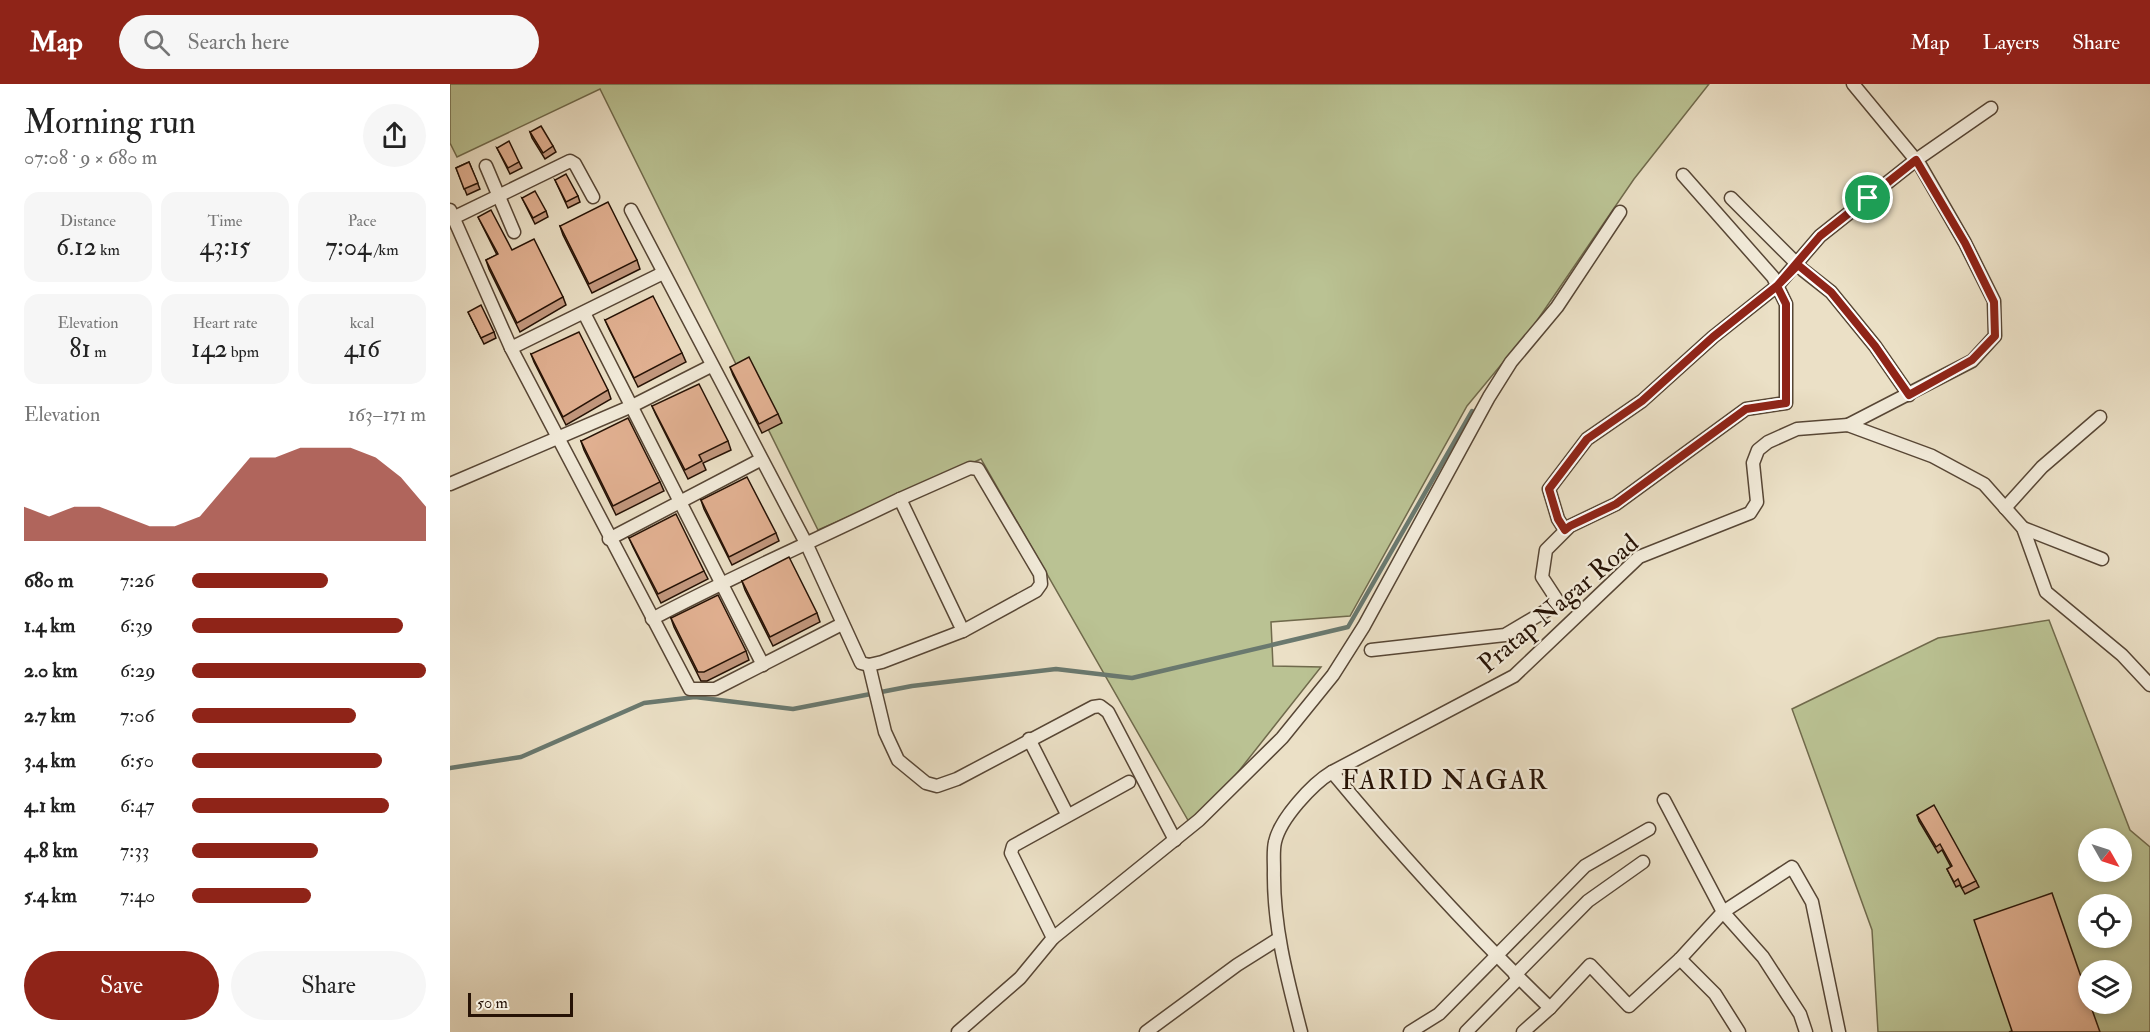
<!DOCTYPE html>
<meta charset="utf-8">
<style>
:root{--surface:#fff;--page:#f6f6f6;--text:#222;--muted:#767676;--accent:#8f2418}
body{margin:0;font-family:"IM FELL Double Pica",serif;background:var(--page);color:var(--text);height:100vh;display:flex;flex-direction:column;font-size:22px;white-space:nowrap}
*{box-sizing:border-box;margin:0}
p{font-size:20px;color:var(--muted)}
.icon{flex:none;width:33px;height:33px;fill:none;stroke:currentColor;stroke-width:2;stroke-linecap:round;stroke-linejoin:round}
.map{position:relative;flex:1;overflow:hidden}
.panel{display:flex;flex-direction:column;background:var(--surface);width:450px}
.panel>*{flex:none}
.needle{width:39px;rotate:129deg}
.tools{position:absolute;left:1628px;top:744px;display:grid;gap:12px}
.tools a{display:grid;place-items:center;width:54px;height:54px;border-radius:50%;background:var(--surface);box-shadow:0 3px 9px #0003;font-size:30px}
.scale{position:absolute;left:18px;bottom:15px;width:105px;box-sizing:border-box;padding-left:6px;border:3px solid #261205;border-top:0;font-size:16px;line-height:21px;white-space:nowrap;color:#261205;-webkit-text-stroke:4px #f2ebda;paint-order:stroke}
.pin{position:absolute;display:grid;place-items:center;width:51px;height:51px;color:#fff;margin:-26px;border:3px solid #fff;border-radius:50%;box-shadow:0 2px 6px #0007}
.round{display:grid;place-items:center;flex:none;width:63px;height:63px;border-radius:32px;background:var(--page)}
.overview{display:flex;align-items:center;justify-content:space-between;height:102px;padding:0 24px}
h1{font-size:33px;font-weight:600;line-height:45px}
.stats{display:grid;grid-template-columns:repeat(3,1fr);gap:9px;height:102px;padding:6px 24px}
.stats div{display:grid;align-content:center;border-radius:15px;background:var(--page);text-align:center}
.stats b{font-size:26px;font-weight:600}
.stats small{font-size:16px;font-weight:400}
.stats p{font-size:16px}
.chart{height:168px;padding:12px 24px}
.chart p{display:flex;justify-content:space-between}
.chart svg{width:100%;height:108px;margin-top:6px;fill:var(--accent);opacity:.7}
.action{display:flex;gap:12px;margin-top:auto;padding:12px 24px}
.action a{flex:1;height:69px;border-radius:36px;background:var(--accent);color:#fff;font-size:24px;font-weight:600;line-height:69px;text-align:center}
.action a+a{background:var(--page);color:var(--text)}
ul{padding:0 24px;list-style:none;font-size:20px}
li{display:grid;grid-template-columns:96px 72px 1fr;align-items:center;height:45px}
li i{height:15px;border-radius:8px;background:var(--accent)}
header{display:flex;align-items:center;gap:36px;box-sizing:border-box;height:84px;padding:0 30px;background:var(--accent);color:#fff}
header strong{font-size:28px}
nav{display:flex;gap:33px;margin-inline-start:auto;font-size:21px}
.search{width:420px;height:54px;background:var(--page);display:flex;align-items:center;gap:15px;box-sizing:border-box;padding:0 21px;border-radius:33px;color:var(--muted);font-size:22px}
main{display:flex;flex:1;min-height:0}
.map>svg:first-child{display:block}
.green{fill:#bac293;stroke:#706a4c;stroke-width:1.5;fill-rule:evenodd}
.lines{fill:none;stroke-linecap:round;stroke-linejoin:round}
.stream{stroke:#6a796f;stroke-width:4.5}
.minor-casing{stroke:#574635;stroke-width:15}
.minor{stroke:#f2ebda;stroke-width:12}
.wall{fill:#c2977d;stroke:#261205;stroke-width:1.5}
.building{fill:#e1b091;stroke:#261205;stroke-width:1.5}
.route-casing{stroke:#fff;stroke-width:12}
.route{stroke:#8f2418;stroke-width:8}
.labels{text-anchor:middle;stroke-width:4.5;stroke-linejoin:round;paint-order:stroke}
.street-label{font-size:26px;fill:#261205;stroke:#f2ebda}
.neighbourhood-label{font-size:27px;letter-spacing:1.5px;fill:#261205;stroke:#f2ebda}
</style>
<header>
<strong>Map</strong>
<div class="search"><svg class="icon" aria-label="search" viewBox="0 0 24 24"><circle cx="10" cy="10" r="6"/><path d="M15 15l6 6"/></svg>Search here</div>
<nav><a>Map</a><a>Layers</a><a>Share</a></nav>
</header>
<main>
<section class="panel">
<div class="overview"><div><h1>Morning run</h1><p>07:08 · 9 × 680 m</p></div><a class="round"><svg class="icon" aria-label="share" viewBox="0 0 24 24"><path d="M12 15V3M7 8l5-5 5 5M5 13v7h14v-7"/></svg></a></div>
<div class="stats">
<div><p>Distance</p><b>6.12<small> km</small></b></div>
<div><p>Time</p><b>43:15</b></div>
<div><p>Pace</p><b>7:04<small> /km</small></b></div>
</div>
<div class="stats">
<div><p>Elevation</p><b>81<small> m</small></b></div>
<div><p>Heart rate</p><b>142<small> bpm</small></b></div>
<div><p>kcal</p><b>416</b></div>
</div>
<div class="chart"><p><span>Elevation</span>163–171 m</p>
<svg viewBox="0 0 160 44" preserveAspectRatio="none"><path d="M0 44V30L10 34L20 30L30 30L40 34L50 38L60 38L70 34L80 22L90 10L100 10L110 6L120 6L130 6L140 10L150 18L160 30V44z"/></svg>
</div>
<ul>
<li><b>680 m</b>7:26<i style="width:58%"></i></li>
<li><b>1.4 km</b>6:39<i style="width:90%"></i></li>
<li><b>2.0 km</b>6:29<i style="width:100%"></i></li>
<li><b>2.7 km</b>7:06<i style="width:70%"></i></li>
<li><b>3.4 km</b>6:50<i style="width:81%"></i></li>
<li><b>4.1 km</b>6:47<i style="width:84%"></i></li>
<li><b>4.8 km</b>7:33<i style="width:54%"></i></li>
<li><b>5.4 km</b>7:40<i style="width:51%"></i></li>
</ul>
<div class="action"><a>Save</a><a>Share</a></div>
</section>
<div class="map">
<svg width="1700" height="948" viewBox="0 0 1700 948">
<rect width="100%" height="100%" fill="#ebe0c6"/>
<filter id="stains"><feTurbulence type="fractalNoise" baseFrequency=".00333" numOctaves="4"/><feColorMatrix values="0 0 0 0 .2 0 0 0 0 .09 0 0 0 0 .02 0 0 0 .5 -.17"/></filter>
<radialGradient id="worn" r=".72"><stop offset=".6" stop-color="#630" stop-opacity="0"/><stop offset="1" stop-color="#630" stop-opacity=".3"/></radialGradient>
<g class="green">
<polygon points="0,0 1259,0 1184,95 1084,241 1017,322 900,532 821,538 823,582 871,583 743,745 531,375 368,446 150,5 7,73 0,59"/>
<path d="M1599 536 1680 746 1700 763V948H1428L1422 846 1342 625 1488 554ZM1638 754H1671V788H1638ZM1638 820H1671V854H1638ZM1638 886H1671V920H1638Z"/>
</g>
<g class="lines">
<polyline class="stream" points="0,684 71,673 194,619 245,613 343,625 462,602 606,585 682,594 898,543 1022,327"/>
<defs>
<g id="minor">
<polyline points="36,82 64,148"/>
<polyline points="1281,114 1353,186 1381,208 1425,262 1459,311"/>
<polyline points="0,126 61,264 240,605 265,605 392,540"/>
<path d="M181 126 357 461 411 579 419 581 432 578 513 547 450 415C368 455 283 492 202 535"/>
<polyline points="3,134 120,77 125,80 143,113"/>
<polyline points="134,229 313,581"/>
<polyline points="61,264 213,189"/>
<polyline points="1398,341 1522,277 1545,252 1544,217 1515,159 1470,81 1403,0"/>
<polyline points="0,400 182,322 261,282"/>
<polyline points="450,415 520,384 528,385 590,490 591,500 586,507 513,547"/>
<polyline points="1555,424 1592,383 1650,333"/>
<polyline points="1573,444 1652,475"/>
<polyline points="1115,446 1108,435 1099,405 1137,355 1192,317 1263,253 1327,202 1370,152 1466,76 1541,24"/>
<polyline points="159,455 310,376"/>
<polyline points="921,566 1055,551 1109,519 1092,493 1096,466 1120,442 1166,420 1296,325 1336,319 1336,220 1323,193 1233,91"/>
<polyline points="419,581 435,648 448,676 476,699 487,702 507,695 643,623 650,622 658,628 725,756"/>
<polyline points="579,655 617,730"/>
<path d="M882 688C951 771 1022 849 1100 924L1140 881 1179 922 1230 875 1273 828 1342 783 1362 818 1389 948"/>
<polyline points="1214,716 1273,828 1313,873 1350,930 1356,948"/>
<polyline points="603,854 561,769 563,762 679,698"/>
<polyline points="1230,875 1265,910 1289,948"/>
<polyline points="1065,891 1138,817 1193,778"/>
<polyline points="508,948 570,894 603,854 749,736 832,654 883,591 914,542 1039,313 1061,278 1107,223 1170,128"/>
<polyline points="696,948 787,881 828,855"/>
<path d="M851 948C837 894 823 842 824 786 824 777 823 766 825 758 830 735 862 700 882 688L1064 592 1189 473 1300 429 1307 418 1303 379 1308 366 1318 358 1347 345 1398 341 1482 372 1534 400 1573 444 1596 508 1672 571 1700 601"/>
<polyline points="960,948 989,930 1135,782 1199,745"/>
<polyline points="1016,948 1069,894"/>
<polyline points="1073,948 1100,924"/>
</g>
</defs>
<use href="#minor" class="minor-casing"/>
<use href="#minor" class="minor"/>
</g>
<g class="wall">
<polygon points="80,48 103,62 106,68 95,75 82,54"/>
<polygon points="47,64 69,78 72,84 60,90"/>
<polygon points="19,78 30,105 17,111 6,84"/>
<polygon points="105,96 128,112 130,118 118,124"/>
<polygon points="72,114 96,127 98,133 85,140"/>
<polygon points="28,133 62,166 113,213 116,221 70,248 39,185 36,176 47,171"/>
<polygon points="110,142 187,176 190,185 142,209 113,151"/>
<polygon points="18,228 44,248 46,254 34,260"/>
<polygon points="155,236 232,269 236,278 188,303 159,245"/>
<polygon points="81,270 158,306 161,315 116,341 84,278"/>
<polygon points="280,283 328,330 332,339 312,349 283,291"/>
<polygon points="202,322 278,357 281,366 253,379 256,386 238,395 206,331"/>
<polygon points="131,357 210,398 214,407 166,431 134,366"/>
<polygon points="251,416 326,449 329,457 282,481 254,425"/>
<polygon points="179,454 254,487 258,495 211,519 183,463"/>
<polygon points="292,497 367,529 370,538 323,562 295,506"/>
<polygon points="221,534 296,567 299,576 257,597 251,597 224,543"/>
<polygon points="1467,731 1526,797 1529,803 1515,810 1510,801 1506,803 1497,785 1501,783 1492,766 1488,769 1469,737"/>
</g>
<g class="building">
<polygon points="91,42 103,62 93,69 80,48"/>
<polygon points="59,57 69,78 58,84 47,64"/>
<polygon points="19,78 28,99 14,105 6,84"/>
<polygon points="116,90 128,112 116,118 105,96"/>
<polygon points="85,107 96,127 83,134 72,114"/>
<polygon points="158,118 187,176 139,200 110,142"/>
<polygon points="41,126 62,166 84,155 113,213 67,239 36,176 48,170 28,133"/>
<polygon points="203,212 232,269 184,294 155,236"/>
<polygon points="31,221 44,248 31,254 18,228"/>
<polygon points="129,248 158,306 113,333 81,270"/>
<polygon points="299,273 328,330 309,340 280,283"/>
<polygon points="249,300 278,357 249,371 252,377 235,386 202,322"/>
<polygon points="178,334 210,398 163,422 131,357"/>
<polygon points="297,393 326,449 279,473 251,416"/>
<polygon points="226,430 254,487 208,510 179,454"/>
<polygon points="339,473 367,529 320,553 292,497"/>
<polygon points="268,511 296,567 254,588 248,588 221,534"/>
<polygon points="1484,721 1526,797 1512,804 1508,795 1504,798 1497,785 1502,782 1490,760 1486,763 1467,731"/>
<polygon points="1602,809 1638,913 1638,920 1640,920 1650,948 1559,948 1562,947 1524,836"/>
</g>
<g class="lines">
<defs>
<polyline id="route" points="1418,114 1370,152 1327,202 1263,253 1192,317 1137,355 1099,405 1108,435 1115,446 1120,442 1166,420 1296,325 1336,319 1336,220 1327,202 1348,181 1381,208 1425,262 1459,311 1522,276 1545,252 1544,218 1515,159 1466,76 1418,114"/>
</defs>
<use href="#route" class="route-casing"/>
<use href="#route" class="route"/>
</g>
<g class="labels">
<g class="street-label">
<text transform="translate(1108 519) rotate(-40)" y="9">Pratap Nagar Road</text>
</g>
<g class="neighbourhood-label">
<text x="995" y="705">FARID NAGAR</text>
</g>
</g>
<rect width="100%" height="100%" filter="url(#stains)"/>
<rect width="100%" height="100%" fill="url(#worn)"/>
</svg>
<div class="tools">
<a><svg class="needle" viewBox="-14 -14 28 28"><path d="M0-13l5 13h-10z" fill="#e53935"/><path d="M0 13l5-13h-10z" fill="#767676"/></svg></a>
<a><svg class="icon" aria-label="locate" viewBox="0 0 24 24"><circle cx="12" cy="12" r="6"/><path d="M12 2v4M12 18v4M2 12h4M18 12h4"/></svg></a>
<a><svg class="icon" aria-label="layers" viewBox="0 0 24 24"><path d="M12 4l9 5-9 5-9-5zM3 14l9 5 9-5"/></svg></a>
</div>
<div class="scale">50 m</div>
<div class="pin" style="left:1418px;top:114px;background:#1e9e55"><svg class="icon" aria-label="arrive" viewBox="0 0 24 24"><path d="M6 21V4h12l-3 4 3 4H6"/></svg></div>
</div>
</main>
